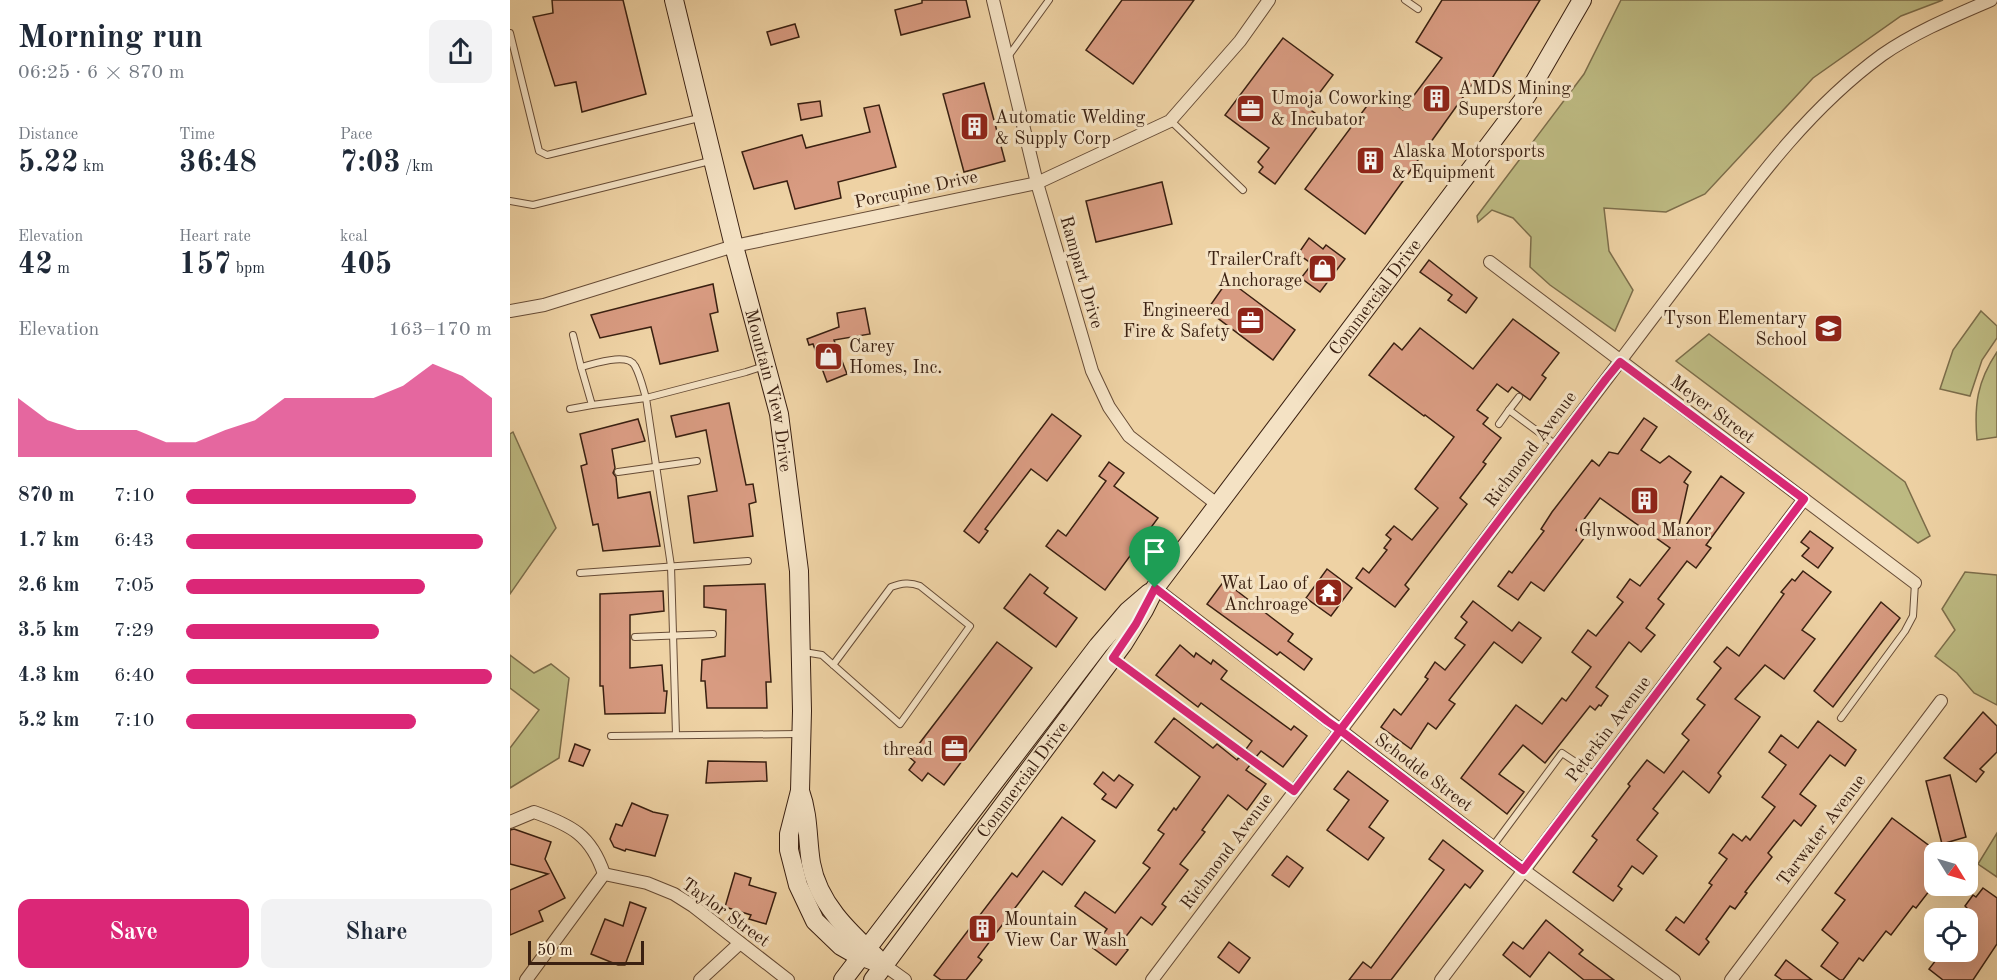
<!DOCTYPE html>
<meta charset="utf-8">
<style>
:root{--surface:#fff;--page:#f2f2f3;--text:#1f2937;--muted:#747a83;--accent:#db2777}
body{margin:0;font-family:"Old Standard TT",serif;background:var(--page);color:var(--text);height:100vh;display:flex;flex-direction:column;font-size:22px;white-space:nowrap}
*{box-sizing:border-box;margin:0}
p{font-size:20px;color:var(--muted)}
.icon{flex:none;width:33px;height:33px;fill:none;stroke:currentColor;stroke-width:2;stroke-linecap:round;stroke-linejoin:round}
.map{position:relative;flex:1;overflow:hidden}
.details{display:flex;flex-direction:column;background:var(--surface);width:510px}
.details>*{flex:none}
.needle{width:39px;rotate:127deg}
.controls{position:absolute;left:1414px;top:842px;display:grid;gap:12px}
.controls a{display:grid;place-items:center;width:54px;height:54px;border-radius:12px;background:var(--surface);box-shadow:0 6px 24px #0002;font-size:30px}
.scale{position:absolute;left:18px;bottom:15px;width:116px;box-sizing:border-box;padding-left:6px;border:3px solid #3a2011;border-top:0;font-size:16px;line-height:21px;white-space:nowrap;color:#3a2011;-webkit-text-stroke:4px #f4e2c4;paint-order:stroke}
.pin{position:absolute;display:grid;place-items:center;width:51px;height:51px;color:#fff;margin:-62px -26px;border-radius:50% 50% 50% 0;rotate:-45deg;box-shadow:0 0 6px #0007}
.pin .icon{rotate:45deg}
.round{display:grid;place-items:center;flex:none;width:63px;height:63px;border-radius:12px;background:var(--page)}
.head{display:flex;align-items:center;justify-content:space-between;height:102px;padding:0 18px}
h1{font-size:33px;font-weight:700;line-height:45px}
.stats{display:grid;grid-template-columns:repeat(3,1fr);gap:9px;height:102px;padding:6px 18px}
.stats div{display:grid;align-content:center}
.stats b{font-size:30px;font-weight:700}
.stats small{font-size:16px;font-weight:400}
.stats p{font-size:16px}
.chart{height:168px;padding:12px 18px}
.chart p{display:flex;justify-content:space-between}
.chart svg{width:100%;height:108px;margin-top:6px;fill:var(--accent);opacity:.7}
.action{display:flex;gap:12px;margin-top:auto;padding:12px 18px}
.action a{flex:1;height:69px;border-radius:12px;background:var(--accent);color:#fff;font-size:24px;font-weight:700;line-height:69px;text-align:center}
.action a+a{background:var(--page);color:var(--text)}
ul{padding:0 18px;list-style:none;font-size:20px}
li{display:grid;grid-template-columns:96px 72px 1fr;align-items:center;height:45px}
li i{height:15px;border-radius:8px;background:var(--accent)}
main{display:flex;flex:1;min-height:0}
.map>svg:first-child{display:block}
.green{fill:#bdba82;stroke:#7c6d4a;stroke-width:1.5}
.building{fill:#d89b81;stroke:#3a2011;stroke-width:1.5}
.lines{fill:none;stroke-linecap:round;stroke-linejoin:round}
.lane-casing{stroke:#674c36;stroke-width:8}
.street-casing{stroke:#674c36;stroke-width:14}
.secondary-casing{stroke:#3a2011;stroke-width:20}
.lane{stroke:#f4e2c4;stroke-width:6}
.street{stroke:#f4e2c4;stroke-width:12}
.secondary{stroke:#f4e2c4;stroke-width:18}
.route-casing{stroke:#fff;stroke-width:12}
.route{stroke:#db2777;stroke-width:8}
.labels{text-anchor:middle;stroke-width:6;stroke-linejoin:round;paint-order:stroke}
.poi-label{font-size:18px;fill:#3a2011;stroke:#f4e2c4;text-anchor:start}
.street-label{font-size:18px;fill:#3a2011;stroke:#f4e2c4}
</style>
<main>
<section class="details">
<div class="head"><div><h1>Morning run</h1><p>06:25 · 6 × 870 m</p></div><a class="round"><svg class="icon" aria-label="share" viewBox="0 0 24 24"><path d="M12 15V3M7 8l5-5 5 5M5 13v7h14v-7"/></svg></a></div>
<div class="stats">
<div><p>Distance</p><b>5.22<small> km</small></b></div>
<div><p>Time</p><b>36:48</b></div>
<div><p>Pace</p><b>7:03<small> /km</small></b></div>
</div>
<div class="stats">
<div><p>Elevation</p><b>42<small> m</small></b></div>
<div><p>Heart rate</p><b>157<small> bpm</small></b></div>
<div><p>kcal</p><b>405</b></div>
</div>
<div class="chart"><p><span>Elevation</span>163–170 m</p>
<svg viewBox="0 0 160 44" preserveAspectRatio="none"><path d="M0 44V20L10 29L20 33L30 33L40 33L50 38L60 38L70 33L80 29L90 20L100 20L110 20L120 20L130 15L140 6L150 11L160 20V44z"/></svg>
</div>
<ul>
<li><b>870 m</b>7:10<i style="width:75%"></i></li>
<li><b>1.7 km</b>6:43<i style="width:97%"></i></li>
<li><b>2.6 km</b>7:05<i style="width:78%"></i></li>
<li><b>3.5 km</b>7:29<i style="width:63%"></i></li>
<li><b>4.3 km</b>6:40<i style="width:100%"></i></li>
<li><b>5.2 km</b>7:10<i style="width:75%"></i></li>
</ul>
<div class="action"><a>Save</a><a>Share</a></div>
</section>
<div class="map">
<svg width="1487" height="980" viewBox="0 0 1487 980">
<rect width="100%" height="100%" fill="#eed2a4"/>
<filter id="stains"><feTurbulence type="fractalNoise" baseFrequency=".00333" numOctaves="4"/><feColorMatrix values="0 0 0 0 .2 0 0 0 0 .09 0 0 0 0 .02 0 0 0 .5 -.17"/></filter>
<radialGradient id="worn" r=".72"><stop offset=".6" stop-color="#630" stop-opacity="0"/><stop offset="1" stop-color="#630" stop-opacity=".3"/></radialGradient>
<g class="green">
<polygon points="1111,0 1433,0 1391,16 1303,78 1195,194 1156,212 1094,208 1099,251 1123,290 1105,331 1040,285 1020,267 1021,237 1003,218 982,210 968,222 967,216 1074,74"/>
<polygon points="1471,311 1487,326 1487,338 1472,360 1460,396 1430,389 1443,350"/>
<polygon points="1199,334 1395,482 1420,536 1408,543 1166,361"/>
<path d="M1487 352V437L1467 440C1464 405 1467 382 1487 352Z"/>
<polygon points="3,432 46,528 0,594 0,434"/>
<polygon points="1455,572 1487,575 1487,705 1464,693 1447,673 1425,656 1445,630 1432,609"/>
<polygon points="0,655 24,673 41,664 59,678 49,758 0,788 0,748 29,710 0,688"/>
<polygon points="1487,833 1487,877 1468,864"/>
</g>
<g class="building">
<polygon points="42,0 113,0 136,94 72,112 66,82 45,86 23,17 43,13"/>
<polygon points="412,0 456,0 460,17 391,35 385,10 412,3"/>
<polygon points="612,0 684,0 623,84 576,50"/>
<polygon points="932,0 1030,0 978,85 966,79 855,234 795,189 868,91 893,110 932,58 906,42"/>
<polygon points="285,24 289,37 261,45 257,32"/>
<polygon points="773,38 823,75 798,108 813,119 765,184 749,172 753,167 748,162 759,148 715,115"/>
<polygon points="474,83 495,161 454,172 433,94"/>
<polygon points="310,101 312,116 291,120 288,104"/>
<polygon points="369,105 386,167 328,182 331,198 285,209 277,181 244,189 232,152 292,135 296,148 360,132 354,108"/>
<polygon points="652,182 662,224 586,242 576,201"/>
<polygon points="799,238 813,249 816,245 835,259 810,292 791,278 802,264 788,254"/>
<polygon points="919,260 967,298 956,313 938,300 942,295 910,272"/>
<polygon points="718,280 785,330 763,360 697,310"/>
<polygon points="203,284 208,312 200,314 208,351 150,364 141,327 90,338 81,315"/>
<polygon points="355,308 360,334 324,340 337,374 317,382 303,344 299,345 297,339 329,327 327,313"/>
<polygon points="1003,319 1049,353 1032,375 1036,378 1020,400 1002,387 998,392 987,384 967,410 978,418 973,424 991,438 973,462 976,464 950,498 957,504 895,585 899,589 885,607 846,578 853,568 859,573 877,550 874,548 881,539 876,535 884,526 902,540 928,508 905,489 944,437 915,415 914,416 859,375 884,343 892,350 910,328 963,369"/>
<polygon points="219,403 236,485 243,484 246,502 239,504 243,536 184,543 178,496 207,491 196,430 166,437 161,416"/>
<polygon points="542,414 571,436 537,481 521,469 475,529 478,531 469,543 454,531"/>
<polygon points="1134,418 1147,427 1131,450 1150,463 1159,456 1181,472 1174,482 1178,485 1166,539 1211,476 1234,493 1196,545 1201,548 1186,568 1177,561 1148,599 1154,604 1136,628 1145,635 1131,652 1119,642 1086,687 1098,696 1091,706 1089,705 1085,710 1080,706 1035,763 1013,745 989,774 1014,792 997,814 951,778 1006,705 1032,724 1052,698 1056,701 1081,667 1062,652 1078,630 1086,636 1113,602 1107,597 1120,579 1130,586 1160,548 1090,498 1066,530 1075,537 1034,591 1021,582 1008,600 988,586 999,571 1002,573 1034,531 1031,529 1042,512 1082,460 1089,466 1099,452 1108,454"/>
<polygon points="128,419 135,441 102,449 105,468 103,473 106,477 108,498 140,492 150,546 93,551 88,524 83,525 71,466 77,464 70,434"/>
<polygon points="599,462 614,473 604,486 648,518 595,590 536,546 548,530 556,536 596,481 589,476"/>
<polygon points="1300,531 1323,548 1308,568 1292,556 1299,548 1291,542"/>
<polygon points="817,569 842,588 821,616 796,598"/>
<polygon points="1293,571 1321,592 1292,630 1305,639 1274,679 1255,665 1225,699 1250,717 1208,773 1211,776 1199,793 1173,771 1143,809 1148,813 1127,840 1147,856 1133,874 1122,866 1108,886 1112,889 1103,901 1063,872 1087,840 1082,836 1120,786 1118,784 1137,760 1154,773 1179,740 1172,734 1195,705 1187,699 1211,668 1204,662 1217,647 1229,656 1274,594 1271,592 1282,579 1285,581"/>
<polygon points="520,574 538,588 534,593 567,618 546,647 494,608"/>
<polygon points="714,581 783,634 778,641 802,659 794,670 770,652 767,655 697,604"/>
<polygon points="255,584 261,682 256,682 257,708 197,708 195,681 191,681 192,660 215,656 216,610 194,607 194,586"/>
<polygon points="153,591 154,611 120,615 120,668 152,665 154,691 157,691 155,713 95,714 93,686 90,686 90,594"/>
<polygon points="963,601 1002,631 1009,622 1031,638 1012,663 984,642 939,700 945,704 926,729 918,723 901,749 871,727 884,709 891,715 918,679 915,677 925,662 935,670 955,645 945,638 957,622 951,617"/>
<polygon points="1371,602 1390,618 1323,707 1304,691"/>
<polygon points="487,642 522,668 434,785 418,773 412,781 399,770 405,762 399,757"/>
<polygon points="670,645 684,657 686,653 701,664 703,660 717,671 711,679 781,730 784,726 797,736 773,767 751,751 746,757 736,749 742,741 691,703 688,707 646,675"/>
<polygon points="1473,712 1487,726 1487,752 1470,769 1474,772 1466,782 1434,758"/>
<polygon points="664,718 703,748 707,744 727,760 729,757 740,765 736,770 756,784 737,810 718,795 692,830 695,832 670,864 678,870 652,904 656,907 642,925 631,917 610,944 618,950 606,965 583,948 597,929 565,906 575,892 605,913 640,868 633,863 654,834 648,830 664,808 666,810 690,777 645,742"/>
<polygon points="1308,721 1346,750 1335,766 1320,755 1290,794 1306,806 1291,826 1284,820 1258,853 1262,857 1235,892 1237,893 1225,909 1220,906 1196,939 1199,942 1189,955 1156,930 1166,917 1174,923 1202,885 1199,883 1217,859 1209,853 1223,834 1232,841 1236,836 1240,840 1265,807 1252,797 1276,765 1259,752 1271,735 1288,748"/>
<polygon points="65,744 80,750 73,766 59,761"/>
<polygon points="198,761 256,762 257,781 196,783"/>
<polygon points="838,771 878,801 859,827 874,838 858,860 817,830 839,800 824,789"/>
<polygon points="593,772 604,781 609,775 623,785 606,808 592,799 596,794 584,784"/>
<polygon points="1440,775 1456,837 1432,844 1416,781"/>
<polygon points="122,803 143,812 158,815 145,856 116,849 115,851 104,847 100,839 106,824 112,826"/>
<polygon points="552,817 585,841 552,885 533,871 468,957 472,960 456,980 431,980 424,975 502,873 507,877"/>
<polygon points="1382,818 1425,850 1425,876 1416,887 1420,890 1406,908 1403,906 1381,935 1376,931 1353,961 1349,958 1333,980 1330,980 1311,966 1328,943 1312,930 1335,900 1325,893"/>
<polygon points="4,829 41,842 35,859 55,898 29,911 33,921 0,935 0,890 38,874 0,864 0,830"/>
<polygon points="933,840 973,871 960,888 955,884 881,980 839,980 853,962 861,968 934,870 919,859"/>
<polygon points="777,856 793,868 779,887 762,875"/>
<polygon points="225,873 241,878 239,885 266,893 256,924 239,919 241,915 215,907"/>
<polygon points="1473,888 1487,898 1487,944 1463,980 1433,980 1419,969 1433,951 1458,951 1458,918 1450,918 1457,908 1455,906 1463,895 1466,897"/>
<polygon points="120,902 136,908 115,965 108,965 81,954 95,919 113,926"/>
<polygon points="1036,920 1073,950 1069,954 1104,980 1074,980 1039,952 1020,977 993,955 1003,942 1013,949"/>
<polygon points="719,942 740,958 729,973 708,957"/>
<polygon points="1276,960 1302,980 1272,980 1265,975"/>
</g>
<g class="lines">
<defs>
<g id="lane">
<polyline points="895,0 908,9"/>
<polyline points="0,33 29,151 37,155 189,118"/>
<polyline points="497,58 539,0"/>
<polyline points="661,121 733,190"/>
<polyline points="0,201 23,205 200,161"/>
<polyline points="63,335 71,367"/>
<path d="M60 409 82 405 136 398C133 388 130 375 125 366 118 352 84 364 71 367L82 405"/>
<polyline points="999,410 1009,397"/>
<polyline points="989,424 999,410 1046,445"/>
<polyline points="108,472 187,461"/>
<polyline points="70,573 238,561"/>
<polyline points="125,637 203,634"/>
<path d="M294 652 312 655 390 724 460 626 410 586C400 582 392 583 381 587L323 665"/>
<polyline points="603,658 784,791"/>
<polyline points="1331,718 1395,631 1403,616 1405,583"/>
<polyline points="166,735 161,566 136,398 236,372 254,366"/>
<polyline points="101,736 288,734"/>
<polyline points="983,846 1052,753 1085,775"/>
</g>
<g id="street">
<polyline points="483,0 527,183 582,371 599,407 619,436 708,505"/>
<polyline points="980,262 1405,583"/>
<polyline points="0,311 34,305 224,246 527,183 660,121 730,41 759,0"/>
<polyline points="645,588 1001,861 1164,980"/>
<path d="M0 822 24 812C61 825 81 835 94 874"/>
<polyline points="94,874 137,883 164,894 183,906 278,980"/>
<polyline points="374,965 395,980"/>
<polyline points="16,980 94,874"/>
<polyline points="190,980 230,943"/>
<path d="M642 980 1191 254C1245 182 1298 109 1372 55 1405 32 1444 16 1481 0"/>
<polyline points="931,980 1294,499"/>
<polyline points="1221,980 1431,701"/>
</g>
<g id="secondary">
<path id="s1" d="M164 0 224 246 269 414 289 571 292 711 290 791 279 834V850L288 885 305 921 331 946 345 954 374 965"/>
<path d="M290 791C299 816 297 838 301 863 308 903 338 931 366 957"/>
<polyline points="333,980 588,646 618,611 639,593"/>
<path id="s2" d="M363 980 613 644 634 610 645 588 1017 95 1072 0"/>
</g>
</defs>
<use href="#lane" class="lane-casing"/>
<use href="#street" class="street-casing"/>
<use href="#secondary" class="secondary-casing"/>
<use href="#lane" class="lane"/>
<use href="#street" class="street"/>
<use href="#secondary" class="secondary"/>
</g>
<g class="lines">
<defs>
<polyline id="route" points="645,588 817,721 830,730 1013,870 1294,499 1110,362 1096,379 784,791 603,658 626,624 645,588"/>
</defs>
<use href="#route" class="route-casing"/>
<use href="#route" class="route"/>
</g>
<defs>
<symbol id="building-square" viewBox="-11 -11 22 22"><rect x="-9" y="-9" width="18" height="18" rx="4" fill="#8f2418" stroke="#f4e2c4"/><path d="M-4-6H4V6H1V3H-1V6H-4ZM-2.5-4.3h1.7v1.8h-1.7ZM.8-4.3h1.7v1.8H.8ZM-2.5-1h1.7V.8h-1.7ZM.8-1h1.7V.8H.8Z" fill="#fff"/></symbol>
<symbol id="office-square" viewBox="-11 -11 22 22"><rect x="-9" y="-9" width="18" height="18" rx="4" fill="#8f2418" stroke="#f4e2c4"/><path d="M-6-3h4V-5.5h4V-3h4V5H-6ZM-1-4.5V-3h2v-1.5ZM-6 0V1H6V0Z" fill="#fff"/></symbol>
<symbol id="shop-square" viewBox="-11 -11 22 22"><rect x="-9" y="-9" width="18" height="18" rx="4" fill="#8f2418" stroke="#f4e2c4"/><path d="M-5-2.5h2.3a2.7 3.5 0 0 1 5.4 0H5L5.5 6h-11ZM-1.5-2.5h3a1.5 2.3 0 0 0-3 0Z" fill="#fff"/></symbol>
<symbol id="school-square" viewBox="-11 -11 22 22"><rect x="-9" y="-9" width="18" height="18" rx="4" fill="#8f2418" stroke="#f4e2c4"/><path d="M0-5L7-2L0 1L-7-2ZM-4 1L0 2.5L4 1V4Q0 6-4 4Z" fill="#fff"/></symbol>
<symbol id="temple-square" viewBox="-11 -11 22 22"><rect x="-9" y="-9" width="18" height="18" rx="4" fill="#8f2418" stroke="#f4e2c4"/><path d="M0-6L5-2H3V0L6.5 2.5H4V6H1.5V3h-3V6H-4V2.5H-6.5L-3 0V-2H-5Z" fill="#fff"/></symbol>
</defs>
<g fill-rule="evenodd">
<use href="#building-square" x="910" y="82" width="33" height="33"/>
<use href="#office-square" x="724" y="92" width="33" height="33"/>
<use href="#building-square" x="448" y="110" width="33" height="33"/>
<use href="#building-square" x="844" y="144" width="33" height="33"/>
<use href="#shop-square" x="796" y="252" width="33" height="33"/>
<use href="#office-square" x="724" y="304" width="33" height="33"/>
<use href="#school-square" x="1302" y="312" width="33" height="33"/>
<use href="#shop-square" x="302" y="340" width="33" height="33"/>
<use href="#building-square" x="1118" y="484" width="33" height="33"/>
<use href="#temple-square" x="802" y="576" width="33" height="33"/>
<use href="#office-square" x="428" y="732" width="33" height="33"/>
<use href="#building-square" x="456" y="912" width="33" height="33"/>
</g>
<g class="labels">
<g class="poi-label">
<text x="948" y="94">AMDS Mining<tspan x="948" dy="21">Superstore</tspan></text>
<text x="761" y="104">Umoja Coworking<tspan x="761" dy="21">&amp; Incubator</tspan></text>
<text x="485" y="123">Automatic Welding<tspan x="485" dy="21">&amp; Supply Corp</tspan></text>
<text x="882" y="157">Alaska Motorsports<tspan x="882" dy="21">&amp; Equipment</tspan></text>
<text x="792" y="265" text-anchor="end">TrailerCraft<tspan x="792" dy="21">Anchorage</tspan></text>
<text x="720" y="316" text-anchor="end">Engineered<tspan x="720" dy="21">Fire &amp; Safety</tspan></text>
<text x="1297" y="324" text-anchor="end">Tyson Elementary<tspan x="1297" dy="21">School</tspan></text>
<text x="339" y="352">Carey<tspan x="339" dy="21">Homes, Inc.</tspan></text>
<text x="1135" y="536" text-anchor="middle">Glynwood Manor</text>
<text x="798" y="589" text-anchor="end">Wat Lao of<tspan x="798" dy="21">Anchroage</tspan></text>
<text x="423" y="755" text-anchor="end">thread</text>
<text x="494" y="925">Mountain<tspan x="494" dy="21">View Car Wash</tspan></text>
</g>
<g class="street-label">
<text transform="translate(406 189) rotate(-12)" y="6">Porcupine Drive</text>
<text transform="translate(572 272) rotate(74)" y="6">Rampart Drive</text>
<text dy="6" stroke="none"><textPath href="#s2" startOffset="848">Commercial Drive</textPath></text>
<text dy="6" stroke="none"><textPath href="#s1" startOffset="402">Mountain View Drive</textPath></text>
<text transform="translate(1203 409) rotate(37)" y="6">Meyer Street</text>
<text transform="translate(1020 449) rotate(-53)" y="6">Richmond Avenue</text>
<text transform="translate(1098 729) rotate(-53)" y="6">Peterkin Avenue</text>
<text transform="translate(914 772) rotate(37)" y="6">Schodde Street</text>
<text dy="6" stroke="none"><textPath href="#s2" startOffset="250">Commercial Drive</textPath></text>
<text transform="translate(1311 830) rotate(-53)" y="6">Tarwater Avenue</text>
<text transform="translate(716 851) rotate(-53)" y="6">Richmond Avenue</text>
<text transform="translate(216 912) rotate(36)" y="6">Taylor Street</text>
</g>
</g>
<rect width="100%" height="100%" filter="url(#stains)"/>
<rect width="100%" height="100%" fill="url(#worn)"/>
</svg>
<div class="controls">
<a><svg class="needle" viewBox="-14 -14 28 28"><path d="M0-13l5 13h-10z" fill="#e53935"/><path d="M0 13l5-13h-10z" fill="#747a83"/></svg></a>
<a><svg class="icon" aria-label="locate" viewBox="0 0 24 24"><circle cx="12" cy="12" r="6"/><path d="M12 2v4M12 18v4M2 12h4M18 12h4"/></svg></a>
</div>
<div class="scale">50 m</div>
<div class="pin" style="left:645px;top:588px;background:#1e9e55"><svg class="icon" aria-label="arrive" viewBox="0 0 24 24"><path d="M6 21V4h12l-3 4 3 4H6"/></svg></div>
</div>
</main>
